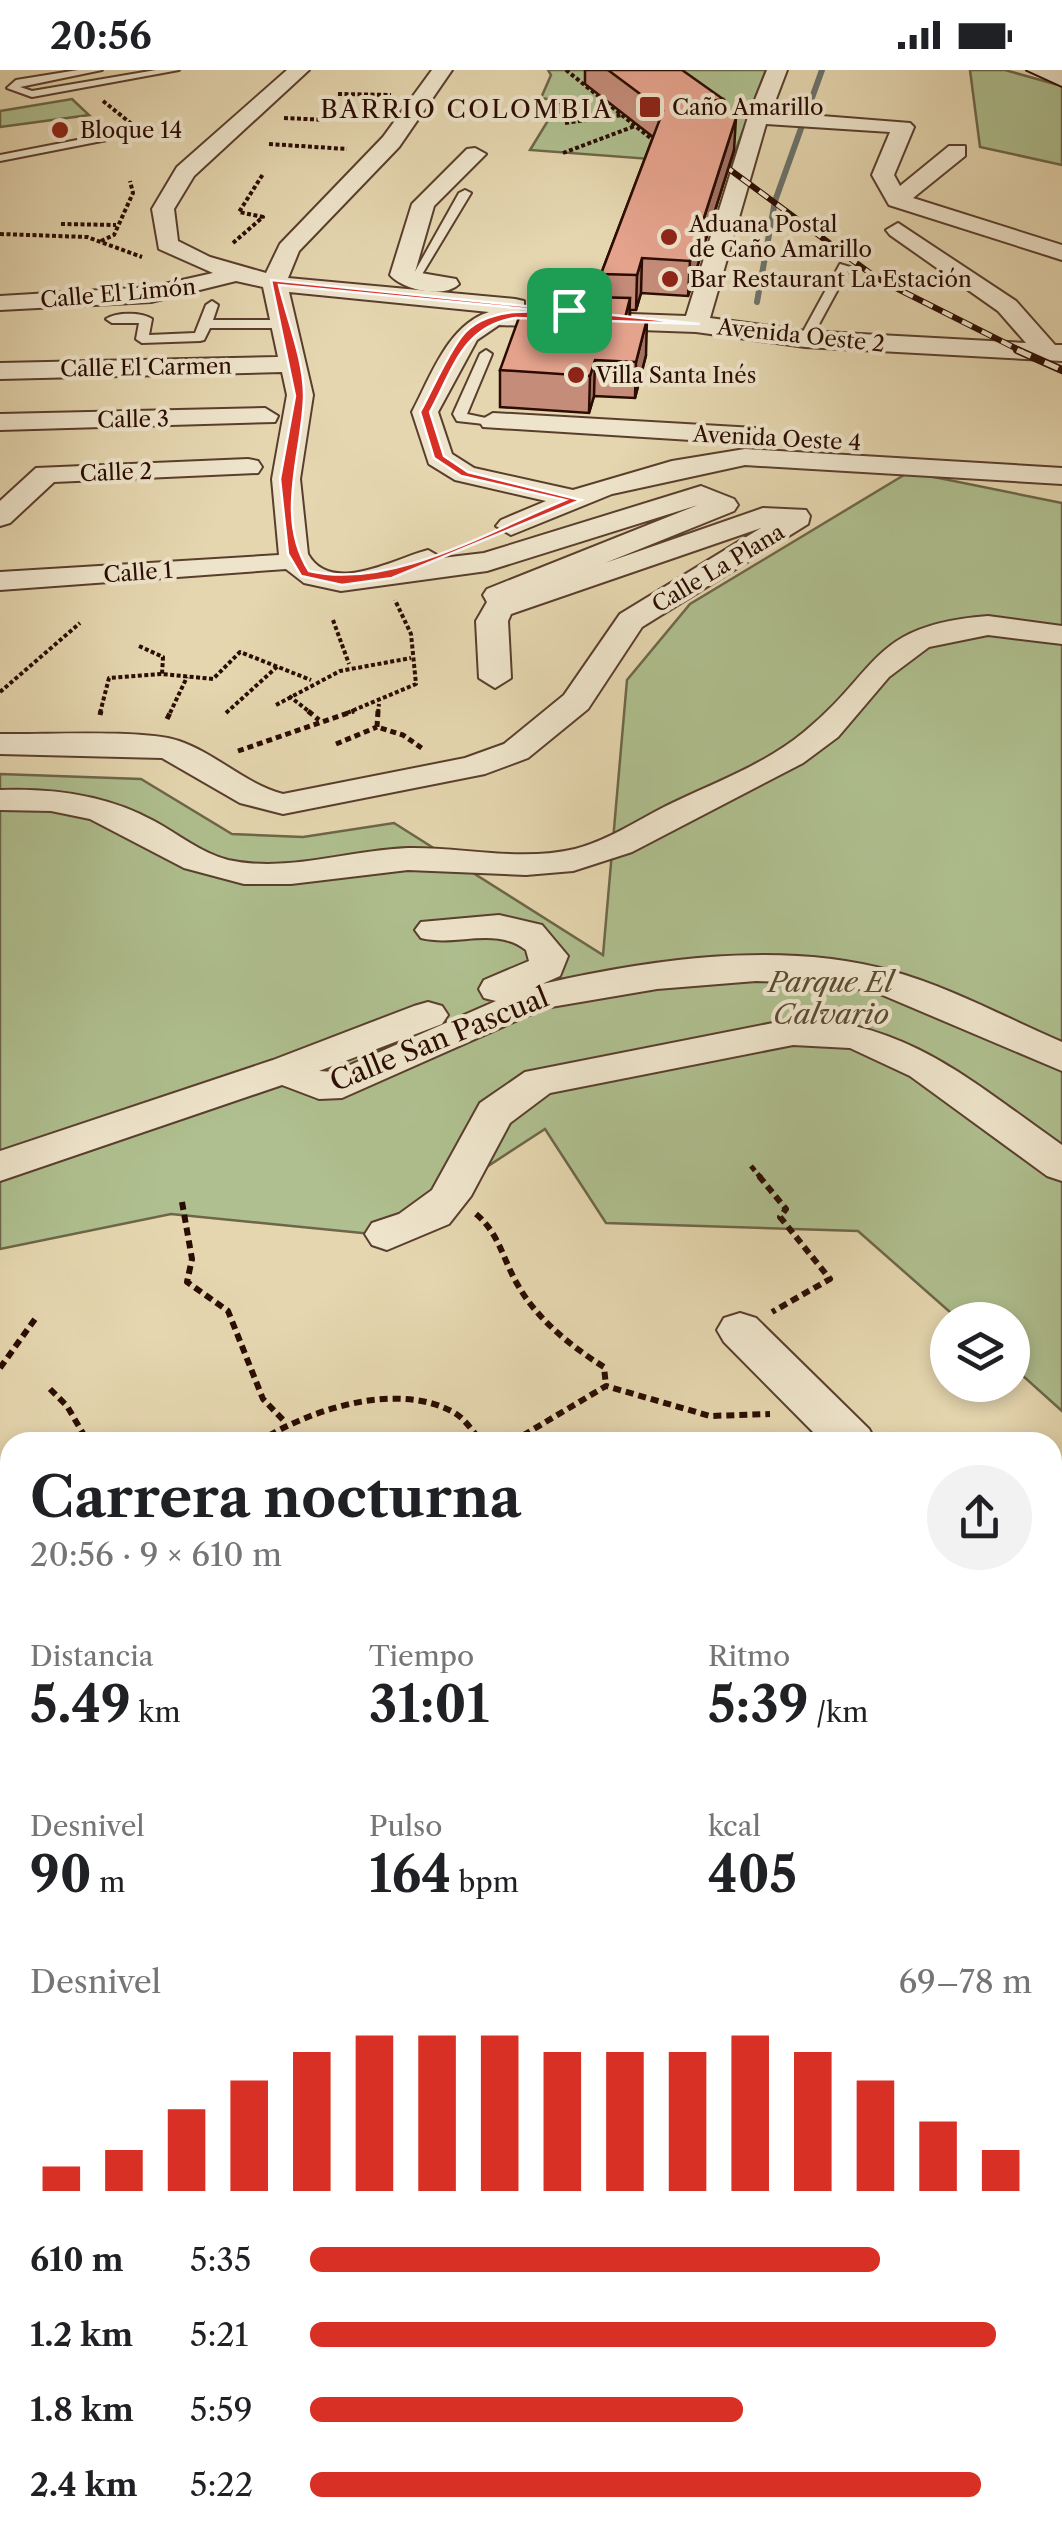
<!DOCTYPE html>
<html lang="es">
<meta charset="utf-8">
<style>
:root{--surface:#fff;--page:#f2f2f2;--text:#202124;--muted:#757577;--accent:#d93025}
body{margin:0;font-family:"Libre Caslon Text",serif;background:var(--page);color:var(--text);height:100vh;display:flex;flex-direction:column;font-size:38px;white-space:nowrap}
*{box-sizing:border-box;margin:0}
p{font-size:32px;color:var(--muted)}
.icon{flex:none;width:55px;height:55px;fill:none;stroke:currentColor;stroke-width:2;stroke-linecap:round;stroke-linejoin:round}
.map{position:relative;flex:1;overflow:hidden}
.side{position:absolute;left:0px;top:1362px;width:1062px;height:1112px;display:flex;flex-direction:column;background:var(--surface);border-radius:30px 30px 0 0;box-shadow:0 5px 15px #0003}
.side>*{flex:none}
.buttons{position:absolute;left:930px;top:1232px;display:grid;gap:20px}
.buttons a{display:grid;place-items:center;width:100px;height:100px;border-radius:50%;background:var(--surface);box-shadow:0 5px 15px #0003;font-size:50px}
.pin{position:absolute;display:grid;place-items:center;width:85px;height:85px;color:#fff;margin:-42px;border-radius:20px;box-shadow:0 5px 15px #0006}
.round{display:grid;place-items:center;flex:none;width:105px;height:105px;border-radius:52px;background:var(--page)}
.headline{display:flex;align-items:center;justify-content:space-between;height:170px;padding:0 30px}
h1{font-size:55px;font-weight:800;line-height:75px}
.stats{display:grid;grid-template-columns:repeat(3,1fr);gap:15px;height:170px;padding:10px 30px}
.stats div{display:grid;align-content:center}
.stats b{font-size:50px;font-weight:800}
.stats small{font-size:28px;font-weight:400}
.stats p{font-size:28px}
.chart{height:280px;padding:20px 30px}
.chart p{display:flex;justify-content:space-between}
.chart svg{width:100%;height:180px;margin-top:10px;stroke:var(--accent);stroke-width:6}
ul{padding:0 30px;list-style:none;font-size:32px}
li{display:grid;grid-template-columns:160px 120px 1fr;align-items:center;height:75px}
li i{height:25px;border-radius:12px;background:var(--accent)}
.status{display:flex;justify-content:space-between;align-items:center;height:70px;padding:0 50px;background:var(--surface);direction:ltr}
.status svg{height:28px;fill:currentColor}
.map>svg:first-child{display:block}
.green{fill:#afbf8f;stroke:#6d6648;stroke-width:2.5}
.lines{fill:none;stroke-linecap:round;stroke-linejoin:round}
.stream{stroke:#6c736c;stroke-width:6}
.lane-casing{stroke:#5a3e2d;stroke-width:4}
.street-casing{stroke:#5a3e2d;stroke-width:4}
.secondary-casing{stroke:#2b0c02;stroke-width:4}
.path-far3{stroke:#2b0c02;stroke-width:4;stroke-dasharray:4 2.5;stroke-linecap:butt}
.path-far2{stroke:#2b0c02;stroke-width:5;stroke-dasharray:6 4;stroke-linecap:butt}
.path-far1{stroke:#2b0c02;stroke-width:6;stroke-dasharray:8 5;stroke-linecap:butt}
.path{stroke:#2b0c02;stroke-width:9;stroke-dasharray:10 6;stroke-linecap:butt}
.lane{fill:#eee4cb;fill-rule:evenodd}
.street{fill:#eee4cb;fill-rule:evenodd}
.secondary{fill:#eee4cb;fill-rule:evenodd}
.rail-far1-casing{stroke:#2b0c02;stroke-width:6}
.rail-casing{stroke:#2b0c02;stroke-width:8}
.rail-far1{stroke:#eee4cb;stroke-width:4;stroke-dasharray:11;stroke-linecap:butt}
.rail{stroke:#eee4cb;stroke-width:5;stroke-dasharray:15;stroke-linecap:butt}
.wall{fill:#c58c79;stroke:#2b0c02;stroke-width:2.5}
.shaded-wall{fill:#a07263;stroke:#2b0c02;stroke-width:2.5}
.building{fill:#e5a38d;stroke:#2b0c02;stroke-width:2.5}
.route{fill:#d93025;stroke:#fff;stroke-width:2.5;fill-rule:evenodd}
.poi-dot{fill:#8f2418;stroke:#eee4cb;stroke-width:4}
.labels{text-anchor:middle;stroke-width:8;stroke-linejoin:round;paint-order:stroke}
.far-poi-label{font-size:22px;fill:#2b0c02;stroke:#eee4cb;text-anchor:start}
.far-street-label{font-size:22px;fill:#2b0c02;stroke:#eee4cb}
.far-neighbourhood-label{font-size:25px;letter-spacing:2.5px;fill:#2b0c02;stroke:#eee4cb}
.park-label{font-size:28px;font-style:italic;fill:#594b33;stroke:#eee4cb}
.street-label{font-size:28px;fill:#2b0c02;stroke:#eee4cb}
</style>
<div class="status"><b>20:56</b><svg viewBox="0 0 49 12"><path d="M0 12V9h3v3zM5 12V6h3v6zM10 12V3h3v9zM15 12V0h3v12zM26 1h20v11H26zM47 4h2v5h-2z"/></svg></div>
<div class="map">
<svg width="1062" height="2473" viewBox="0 0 1062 2473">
<rect width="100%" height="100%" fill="#e5d6af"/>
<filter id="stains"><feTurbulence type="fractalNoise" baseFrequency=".002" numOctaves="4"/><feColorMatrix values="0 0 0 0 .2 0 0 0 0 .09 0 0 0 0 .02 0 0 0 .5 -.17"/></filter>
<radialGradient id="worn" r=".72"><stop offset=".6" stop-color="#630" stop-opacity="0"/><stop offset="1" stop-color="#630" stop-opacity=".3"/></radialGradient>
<g class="green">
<polygon points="548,0 766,0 730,95 530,80 560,31 541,28 551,5"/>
<polygon points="970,0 1005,0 1062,16 1062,95 980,77"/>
<polygon points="72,29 89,45 0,57 0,41"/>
<polygon points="909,402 1062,433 1062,1341 1013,1297 1012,1250 959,1250 858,1161 606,1153 545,1059 382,1165 171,1144 0,1179 0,704 141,709 232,764 303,767 394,753 603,885 627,610 690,534"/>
</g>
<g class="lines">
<polyline class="stream" points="757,232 775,131 822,0"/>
<defs>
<g id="lane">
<polygon points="78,0 102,0 20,17 32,21 156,0 179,0 32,27 7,18 16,10"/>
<polygon points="108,64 112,69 0,91 0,85"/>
<polygon points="465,120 471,123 418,211 408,214 459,123"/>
<polygon points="840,194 850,197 811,269 801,272 799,269"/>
<path d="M212 231 218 235 213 250H282L288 254 282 258H210L204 270 200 271 142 273 136 269 139 253H112L106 249C116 242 142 242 152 249L149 265 195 263 206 235Z"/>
<polygon points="486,280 492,284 467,344 500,351 493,355 457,351 453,344 480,284"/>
</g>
<g id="street">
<path d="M287 0H309L194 106 174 139 178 171 210 187 266 203 280 174 383 67 432 0H452L399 77 299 181 288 208 515 229 524 231V240L686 246 748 47 767 0H787L771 42 910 53 914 57 894 105 900 116 949 76H965V86L913 128 1062 175V190L889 135 872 105 890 62 766 54 710 248 805 261 1026 273 998 241 890 165 886 160 898 153 1016 231 1055 275H1062V291L805 277 696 262 499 255 477 270 438 342 452 384 474 398 573 420 672 391 745 379 1062 398V414L745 395 612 424 511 465 496 456 501 450 546 431 455 410 429 394 412 342C431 306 448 255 489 242L289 222 313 325 300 409 308 484C331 526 396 488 428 480L442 488 484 483 701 416 734 429 738 435 734 441 605 493 763 438 806 440 810 446 808 454 642 557 588 639 528 688 485 704 283 744 240 733 162 688 0 684V664C42 665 144 659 179 671 217 684 245 714 283 724L465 688 504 674 564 625 620 544 761 458 511 544 508 551 511 608 495 618 479 608 476 551 487 532 483 525 487 519 698 435 487 501 341 521 304 513 286 499 0 520V502L279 485 272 409 287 325 282 302 0 309V293L278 287 263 217 236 211 151 232 0 240V226L151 217 213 203 159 179 152 139 177 97Z"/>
<path d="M475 78 486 84 434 136 415 202 456 209 459 214C444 229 403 220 390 205L412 134 467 79Z"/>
<polygon points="265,338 278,346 275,352 0,360 0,344"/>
<polygon points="493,343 755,358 769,366 755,374 483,357 479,351"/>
<polygon points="248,389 258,391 262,397 258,403 54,412 10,453 0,456 0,431 36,398"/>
<path d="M988 546 1062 556V574L988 565 929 577 889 607 838 667 803 693 632 782 573 801 526 805 408 800 291 814H244L184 798 90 749 51 741 0 740V720C53 718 107 725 154 751 178 764 201 783 228 790 288 803 348 780 408 778 463 777 520 792 575 779 606 771 635 752 664 737 710 714 763 696 804 662 880 600 870 555 988 546Z"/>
<path d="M499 845 542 855 568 886 560 906 542 914C651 889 783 870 892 901 952 918 1006 948 1062 972V1001L873 921 803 912 756 911 657 919 545 938 342 1028 319 1029 282 1015 0 1111V1081L273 990 414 936 428 932 442 936 448 945 442 954 319 1001 334 1002 496 931 484 928 479 919 484 910 529 891 526 880C495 856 457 877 421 868L415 860 421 852Z"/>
<path d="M793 949C905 949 975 1014 1062 1075V1111L1047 1106 910 1006 850 978 793 975 550 1023 510 1053 471 1126 449 1154 387 1180 372 1175 365 1164 372 1153 399 1144 432 1120 480 1033 525 1002Z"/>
<polygon points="740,1243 756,1248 869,1359 876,1372 823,1372 724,1272 717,1260 724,1248"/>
<polygon points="10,1568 10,1612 0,1616 0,1570"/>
<polygon points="1052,1689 1062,1693 1062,1770 1052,1767"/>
<polygon points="10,1874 10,1933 0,1937 0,1878"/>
<polygon points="171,2465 242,2465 245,2473 174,2473"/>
</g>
<polygon id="secondary" points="1027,0 1062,0 1062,16"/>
</defs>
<use href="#lane" class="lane-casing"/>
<use href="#street" class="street-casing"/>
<use href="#secondary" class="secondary-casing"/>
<g class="path-far3">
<polyline points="566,0 659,75"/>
<polyline points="338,24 391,25"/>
<polyline points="103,31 138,59 124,61"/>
<polyline points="284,48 328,50"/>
<polyline points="565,53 622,45"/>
<polyline points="269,74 347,79"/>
<polyline points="563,83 635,56"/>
<polyline points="61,154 116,155"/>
<polyline points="0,164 87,167 142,187"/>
<polyline points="101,171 114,165 133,123 130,111"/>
<polyline points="233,173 263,147 239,142 263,104"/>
<polyline points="333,550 349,594"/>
<polyline points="139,576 163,587 162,604"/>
<polyline points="0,622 80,553"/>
<polyline points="289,626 311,643"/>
<polyline points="276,635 340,601 411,588"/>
<polyline points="100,643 109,608 162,604 213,609 240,582 311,610"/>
<polyline points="170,643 187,607"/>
<polyline points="226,643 279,595"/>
<polyline points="347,643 416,614 411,564 395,530"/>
<polyline points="378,643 379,634"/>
</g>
<g class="path-far2">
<polyline points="308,641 319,650"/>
<polyline points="378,641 377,657 403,665 423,679"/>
<polyline points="100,645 101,641"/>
<polyline points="167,649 171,641"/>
<polyline points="336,674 377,657"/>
<polyline points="238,681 354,641"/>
<polyline points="751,1096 761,1108"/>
</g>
<g class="path-far1">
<polyline points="759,1106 786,1139 780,1147 830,1209 772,1242"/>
<polyline points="182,1132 192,1189 187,1212 228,1241 263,1329 286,1353"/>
<path d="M476 1144C500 1164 503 1191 519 1217 538 1250 572 1277 604 1297L606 1316"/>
<polyline points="0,1298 35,1249"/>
<polyline points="50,1319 67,1336 88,1372"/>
<path d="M258 1372C309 1340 397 1310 455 1343 466 1350 473 1362 482 1372"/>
<polyline points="512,1372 606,1316 710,1346 770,1344"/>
<polyline points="0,1674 10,1670"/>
</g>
<g class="path">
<polyline points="0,1772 10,1768"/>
<polyline points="1057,1786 1062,1869"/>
<polyline points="0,1796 10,1840"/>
<polyline points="1052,1970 1062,1962"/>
</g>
<use href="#lane" class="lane"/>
<use href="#street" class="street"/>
<use href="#secondary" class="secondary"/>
<defs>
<polyline id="rail-far1" points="706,82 878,209 1023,282"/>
<polyline id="rail" points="1017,280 1062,300"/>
</defs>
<use href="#rail-far1" class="rail-far1-casing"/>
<use href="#rail" class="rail-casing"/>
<use href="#rail-far1" class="rail-far1"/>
<use href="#rail" class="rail"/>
</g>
<polygon class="wall" points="585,0 682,0 722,38 734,80 688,226 641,223 636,240 630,240 630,248 646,285 635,328 594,326 589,343 500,337 500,300 547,243 600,227 601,204 653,67 585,14"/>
<g class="shaded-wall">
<polygon points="723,29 721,61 712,31"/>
<polygon points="736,48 734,80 688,226 690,191"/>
<polygon points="642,188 641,223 636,240 637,205"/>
<polygon points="630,228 629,263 625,248"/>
<polygon points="647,249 646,285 635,328 636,292"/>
<polygon points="595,290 594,326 589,343 590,306"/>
</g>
<g class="building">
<polygon points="608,0 682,0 723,29 712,31 736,48 690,191 642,188 637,205 601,204 663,41"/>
<polygon points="592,227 630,228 625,248 647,249 636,292 595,290 590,306 500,300 521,242 547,243 552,229 590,231"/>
</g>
<path class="route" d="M271 210 700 254 516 248C463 255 453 300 430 342L444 386 468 402 581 430 392 508 342 515 301 506 288 484 280 409 295 326ZM279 215 610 247C566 245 491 227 461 267 445 289 433 318 420 342L434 388 461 406 565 430C489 461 391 520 309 501 275 447 302 385 304 328 305 292 287 249 279 215Z"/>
<g class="poi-dot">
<rect x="638" y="25" width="24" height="24" rx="5"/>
<circle cx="60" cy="60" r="10"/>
<circle cx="669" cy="167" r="10"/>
<circle cx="670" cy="209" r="10"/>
<circle cx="576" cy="305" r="10"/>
</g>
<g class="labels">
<g class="far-poi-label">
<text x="672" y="45">Caño Amarillo</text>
<text x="80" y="68">Bloque 14</text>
<text x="689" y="162">Aduana Postal<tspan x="689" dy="25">de Caño Amarillo</tspan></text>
<text x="690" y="217">Bar Restaurant La Estación</text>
<text x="596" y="313">Villa Santa Inés</text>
</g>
<g class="far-street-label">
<text transform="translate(118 223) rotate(-5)" y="8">Calle El Limón</text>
<text transform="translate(801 265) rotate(6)" y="8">Avenida Oeste 2</text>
<text transform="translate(146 297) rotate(-1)" y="8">Calle El Carmen</text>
<text transform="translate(133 349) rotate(-1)" y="8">Calle 3</text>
<text transform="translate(777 368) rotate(3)" y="8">Avenida Oeste 4</text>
<text transform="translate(116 402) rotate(-2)" y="8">Calle 2</text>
<text transform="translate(718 498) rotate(-31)" y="8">Calle La Plana</text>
<text transform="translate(138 502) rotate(-4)" y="8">Calle 1</text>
</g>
<g class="far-neighbourhood-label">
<text x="467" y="48">BARRIO COLOMBIA</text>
</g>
<g class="park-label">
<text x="831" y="922">Parque El<tspan x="831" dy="32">Calvario</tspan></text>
</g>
<g class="street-label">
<text transform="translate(439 969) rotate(-22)" y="10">Calle San Pascual</text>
</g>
</g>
<rect width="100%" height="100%" filter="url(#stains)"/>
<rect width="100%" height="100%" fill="url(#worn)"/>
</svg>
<div class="buttons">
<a><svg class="icon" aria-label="layers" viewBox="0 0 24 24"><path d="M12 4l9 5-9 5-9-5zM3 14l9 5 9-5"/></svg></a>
</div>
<div class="pin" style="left:569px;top:240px;background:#1e9e55"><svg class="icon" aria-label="arrive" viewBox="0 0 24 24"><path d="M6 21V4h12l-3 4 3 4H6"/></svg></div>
<section class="side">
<div class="headline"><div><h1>Carrera nocturna</h1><p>20:56 · 9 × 610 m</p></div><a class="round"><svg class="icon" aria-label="share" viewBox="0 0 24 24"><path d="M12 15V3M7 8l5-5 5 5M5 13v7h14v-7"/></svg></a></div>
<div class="stats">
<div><p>Distancia</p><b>5.49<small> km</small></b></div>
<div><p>Tiempo</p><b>31:01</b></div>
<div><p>Ritmo</p><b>5:39<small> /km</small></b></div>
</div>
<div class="stats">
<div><p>Desnivel</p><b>90<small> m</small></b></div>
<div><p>Pulso</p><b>164<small> bpm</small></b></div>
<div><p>kcal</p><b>405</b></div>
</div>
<div class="chart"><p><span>Desnivel</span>69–78 m</p>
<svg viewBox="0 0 160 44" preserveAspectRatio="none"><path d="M5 44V38M15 44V34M25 44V24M35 44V17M45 44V10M55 44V6M65 44V6M75 44V6M85 44V10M95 44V10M105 44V10M115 44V6M125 44V10M135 44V17M145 44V27M155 44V34"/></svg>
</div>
<ul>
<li><b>610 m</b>5:35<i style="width:79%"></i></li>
<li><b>1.2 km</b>5:21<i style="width:95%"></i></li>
<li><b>1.8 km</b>5:59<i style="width:60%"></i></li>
<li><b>2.4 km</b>5:22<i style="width:93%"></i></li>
</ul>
</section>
</div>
